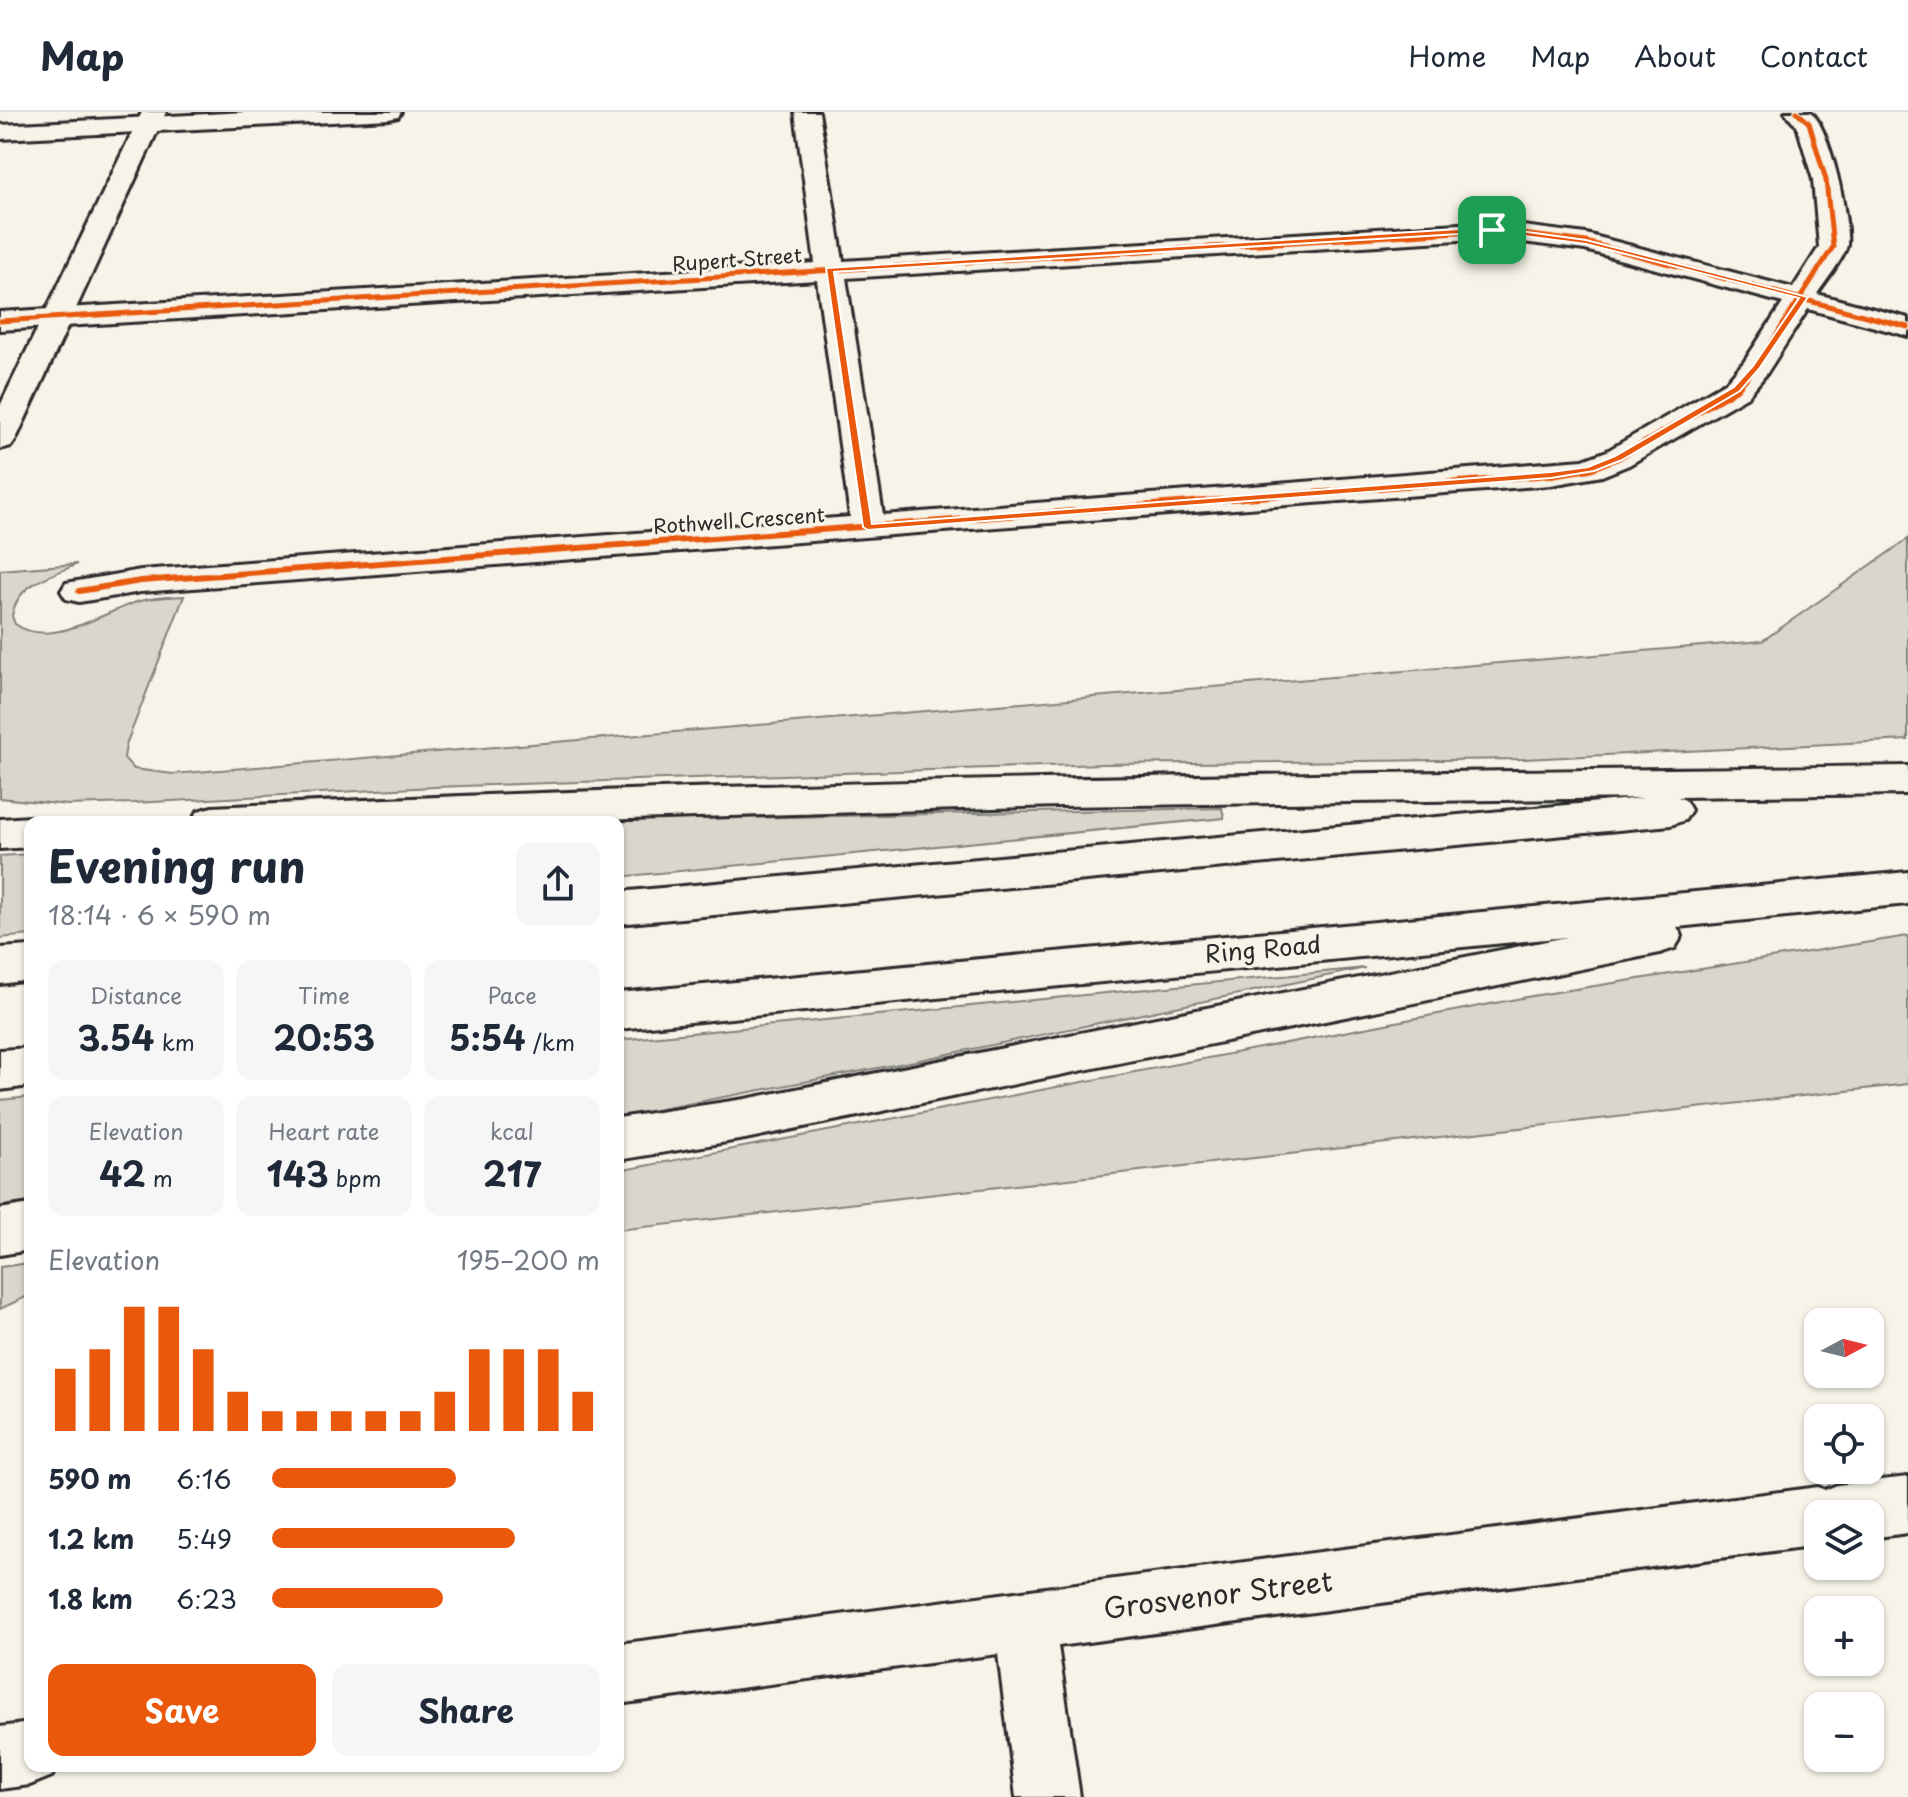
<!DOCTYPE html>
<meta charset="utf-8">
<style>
:root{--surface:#fff;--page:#f6f6f7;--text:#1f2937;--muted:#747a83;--line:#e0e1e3;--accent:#ea580c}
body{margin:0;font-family:"Playpen Sans",sans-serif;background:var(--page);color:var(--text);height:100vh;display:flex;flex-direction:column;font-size:30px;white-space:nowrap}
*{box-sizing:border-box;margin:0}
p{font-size:26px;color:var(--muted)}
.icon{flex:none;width:44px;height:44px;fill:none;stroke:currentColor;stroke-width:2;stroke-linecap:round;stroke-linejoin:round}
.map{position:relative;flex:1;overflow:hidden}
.side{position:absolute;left:24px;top:704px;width:600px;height:956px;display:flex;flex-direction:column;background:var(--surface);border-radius:16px;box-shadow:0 2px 6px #0004}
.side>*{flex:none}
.needle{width:52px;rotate:83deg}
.tools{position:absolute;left:1804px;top:1196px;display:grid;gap:16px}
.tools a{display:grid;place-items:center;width:80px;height:80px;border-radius:16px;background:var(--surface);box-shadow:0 2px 6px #0004;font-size:40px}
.pin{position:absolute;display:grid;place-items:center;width:68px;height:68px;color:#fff;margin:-34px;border-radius:16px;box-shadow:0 4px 12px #0006}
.round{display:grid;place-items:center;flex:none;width:84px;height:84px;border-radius:16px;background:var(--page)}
.headline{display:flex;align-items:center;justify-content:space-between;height:136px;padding:0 24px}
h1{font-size:44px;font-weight:700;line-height:60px}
.figures{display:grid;grid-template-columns:repeat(3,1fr);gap:12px;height:136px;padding:8px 24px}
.figures div{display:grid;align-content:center;border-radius:16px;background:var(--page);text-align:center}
.figures b{font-size:34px;font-weight:700}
.figures small{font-size:22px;font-weight:400}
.figures p{font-size:22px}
.chart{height:224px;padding:16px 24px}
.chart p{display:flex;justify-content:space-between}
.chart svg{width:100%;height:144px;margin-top:8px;stroke:var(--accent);stroke-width:6}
.action{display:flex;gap:16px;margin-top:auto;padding:16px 24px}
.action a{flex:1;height:92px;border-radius:16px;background:var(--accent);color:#fff;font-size:32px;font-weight:700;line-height:92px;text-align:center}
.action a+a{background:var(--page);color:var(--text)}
ul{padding:0 24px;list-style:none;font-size:26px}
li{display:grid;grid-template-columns:128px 96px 1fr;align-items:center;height:60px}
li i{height:20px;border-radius:10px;background:var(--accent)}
header{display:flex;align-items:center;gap:48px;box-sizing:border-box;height:112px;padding:0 40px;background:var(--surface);border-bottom:2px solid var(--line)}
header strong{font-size:38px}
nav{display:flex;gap:44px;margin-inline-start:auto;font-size:28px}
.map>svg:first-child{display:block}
.green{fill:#dad6cc;stroke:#82807c;stroke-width:2}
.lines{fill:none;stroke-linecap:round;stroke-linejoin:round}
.street-casing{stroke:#2b2b2b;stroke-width:6}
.secondary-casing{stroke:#2b2b2b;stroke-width:6}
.highway-casing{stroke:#2b2b2b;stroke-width:6}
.street{fill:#f7f3e8;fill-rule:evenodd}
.secondary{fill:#f7f3e8;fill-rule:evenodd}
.highway{fill:#f7f3e8;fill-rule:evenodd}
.cycleway-far1-casing{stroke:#f7f3e8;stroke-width:8}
.cycleway-casing{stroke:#f7f3e8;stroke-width:10}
.cycleway-far1{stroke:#e8590c;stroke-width:5}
.cycleway{stroke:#e8590c;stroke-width:6}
.route{fill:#ea580c;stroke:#fff;stroke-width:2;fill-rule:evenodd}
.labels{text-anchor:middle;stroke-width:6;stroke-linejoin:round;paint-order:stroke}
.far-street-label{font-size:20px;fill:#2b2b2b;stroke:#f7f3e8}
.street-label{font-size:24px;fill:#2b2b2b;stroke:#f7f3e8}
.near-street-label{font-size:28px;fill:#2b2b2b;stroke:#f7f3e8}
</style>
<header>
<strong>Map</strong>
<nav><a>Home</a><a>Map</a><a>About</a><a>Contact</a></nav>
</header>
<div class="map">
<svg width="1908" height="1685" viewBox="0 0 1908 1685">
<rect width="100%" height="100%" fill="#f7f3e8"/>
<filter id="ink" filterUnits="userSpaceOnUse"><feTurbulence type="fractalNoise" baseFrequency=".0125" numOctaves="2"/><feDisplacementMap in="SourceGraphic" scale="16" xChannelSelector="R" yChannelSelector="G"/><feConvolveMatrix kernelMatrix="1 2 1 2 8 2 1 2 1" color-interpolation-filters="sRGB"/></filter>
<g filter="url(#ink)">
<g class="green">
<path d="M1908 427V628L1524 647 1104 652 434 675 134 691 68 693 0 686V458L77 452C51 465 17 470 12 504L15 512C52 538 104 499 140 489 154 485 169 485 184 484L126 633 124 646 134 657 173 662 1762 529Z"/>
<polygon points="1222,696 1224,706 618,765 618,710 548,710"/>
<polygon points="30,742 30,823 0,826 0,744"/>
<polygon points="1908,824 1908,972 618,1118 618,1059 1532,884"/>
<polygon points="1365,856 910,950 618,1005 618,928"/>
<polygon points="30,985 30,1090 0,1094 0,988"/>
<polygon points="30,1151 30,1183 0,1197 0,1155"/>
</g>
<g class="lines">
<defs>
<g id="street">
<polygon points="246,0 401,0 398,5 389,7 0,27 0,13"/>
<path d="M795 0H819L843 149 1492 110 1586 122 1793 176 1819 135 1813 68 1797 14 1785 0H1811C1830 17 1850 107 1847 133 1845 145 1824 171 1817 182L1908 206V224L1808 197 1767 261 1748 284 1629 353 1602 364 1551 373 141 480 79 490 66 487 61 479 66 471 141 458 850 405 817 168 0 218V200L815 151ZM1492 126 1585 138 1783 191 1744 250 1726 270 1607 339 1583 348 883 403 846 166Z"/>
<polygon points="1908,1365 1908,1421 1870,1426 1870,1402 1818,1402 1818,1433 1058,1534 1080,1685 1016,1685 998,1542 618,1592 618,1532 1818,1375 1825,1378 1837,1373"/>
<polygon points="30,1611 30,1654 56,1654 52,1664 30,1673 0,1677 0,1615"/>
</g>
<polygon id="secondary" points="142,0 166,0 16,327 11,334 0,337 0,294"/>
<g id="highway">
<path d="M1908 654V682L1678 685 1685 688 1691 698 1685 708 1671 713 618 812V780L1643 686 1060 694 528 710H192L198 699 212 695C777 667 1342 661 1908 654Z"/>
<polygon points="30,705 45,710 30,710 30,735 0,737 0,707"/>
<polygon points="1908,760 1908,792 1677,815 1682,824 1675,836 1660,841 745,1027 618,1048 618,1006 745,987 1567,825 618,917 618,881"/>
<polygon points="30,834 30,868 0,872 0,836"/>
<polygon points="30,936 30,974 0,978 0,938"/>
<polygon points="30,1092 30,1138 0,1143 0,1097"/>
</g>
</defs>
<use href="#street" class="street-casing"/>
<use href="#secondary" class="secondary-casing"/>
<use href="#highway" class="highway-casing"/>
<use href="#street" class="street"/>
<use href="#secondary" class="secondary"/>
<use href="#highway" class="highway"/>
<defs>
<g id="cycleway-far1">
<polyline points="0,209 1492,118 1586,130 1908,215"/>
<polyline points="1724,285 1737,277 1756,255 1833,135 1826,68 1809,11 1797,0"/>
</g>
<polyline id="cycleway" points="79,479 141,469 1551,363 1590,357 1618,346 1727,283"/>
</defs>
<use href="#cycleway-far1" class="cycleway-far1-casing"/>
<use href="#cycleway" class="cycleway-casing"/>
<use href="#cycleway-far1" class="cycleway-far1"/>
<use href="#cycleway" class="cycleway"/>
</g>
</g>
<path class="route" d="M1492 115 1586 128 1808 185 1759 257 1740 279 1622 348 1594 359 1551 366 868 418 863 415 826 156ZM1492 120 1586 132 1799 186 1753 254 1734 275 1615 344 1588 355 1551 360 872 412 834 160Z"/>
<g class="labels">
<g class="far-street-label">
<text transform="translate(737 148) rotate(-4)" y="7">Rupert Street</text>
<text transform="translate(739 409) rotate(-4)" y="7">Rothwell Crescent</text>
</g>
<g class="street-label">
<text transform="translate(1263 838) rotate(-5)" y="8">Ring Road</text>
</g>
<g class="near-street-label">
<text transform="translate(1218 1483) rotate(-7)" y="10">Grosvenor Street</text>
</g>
</g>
</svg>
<div class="tools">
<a><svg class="needle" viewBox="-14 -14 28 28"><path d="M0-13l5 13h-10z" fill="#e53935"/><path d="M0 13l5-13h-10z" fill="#747a83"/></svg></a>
<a><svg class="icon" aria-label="locate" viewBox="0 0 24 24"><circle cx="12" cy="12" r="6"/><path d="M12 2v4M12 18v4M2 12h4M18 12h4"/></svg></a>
<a><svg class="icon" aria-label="layers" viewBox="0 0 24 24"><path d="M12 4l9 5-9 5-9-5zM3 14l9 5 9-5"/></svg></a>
<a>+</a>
<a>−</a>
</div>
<div class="pin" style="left:1492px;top:118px;background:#1e9e55"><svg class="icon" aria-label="arrive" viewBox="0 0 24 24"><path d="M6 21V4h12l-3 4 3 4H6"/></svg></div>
<section class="side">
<div class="headline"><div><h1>Evening run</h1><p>18:14 · 6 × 590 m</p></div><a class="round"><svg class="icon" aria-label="share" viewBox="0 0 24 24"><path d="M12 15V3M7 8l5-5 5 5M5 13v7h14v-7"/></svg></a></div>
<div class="figures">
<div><p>Distance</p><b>3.54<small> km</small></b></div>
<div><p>Time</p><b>20:53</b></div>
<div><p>Pace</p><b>5:54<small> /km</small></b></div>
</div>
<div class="figures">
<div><p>Elevation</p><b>42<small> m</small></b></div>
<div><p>Heart rate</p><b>143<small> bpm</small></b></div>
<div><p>kcal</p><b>217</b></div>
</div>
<div class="chart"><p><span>Elevation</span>195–200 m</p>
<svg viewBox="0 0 160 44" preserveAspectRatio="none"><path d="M5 44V25M15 44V19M25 44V6M35 44V6M45 44V19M55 44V32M65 44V38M75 44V38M85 44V38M95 44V38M105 44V38M115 44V32M125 44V19M135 44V19M145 44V19M155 44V32"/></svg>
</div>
<ul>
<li><b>590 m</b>6:16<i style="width:56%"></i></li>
<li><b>1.2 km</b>5:49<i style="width:74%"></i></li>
<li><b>1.8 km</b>6:23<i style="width:52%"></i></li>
</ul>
<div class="action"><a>Save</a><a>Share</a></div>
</section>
</div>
